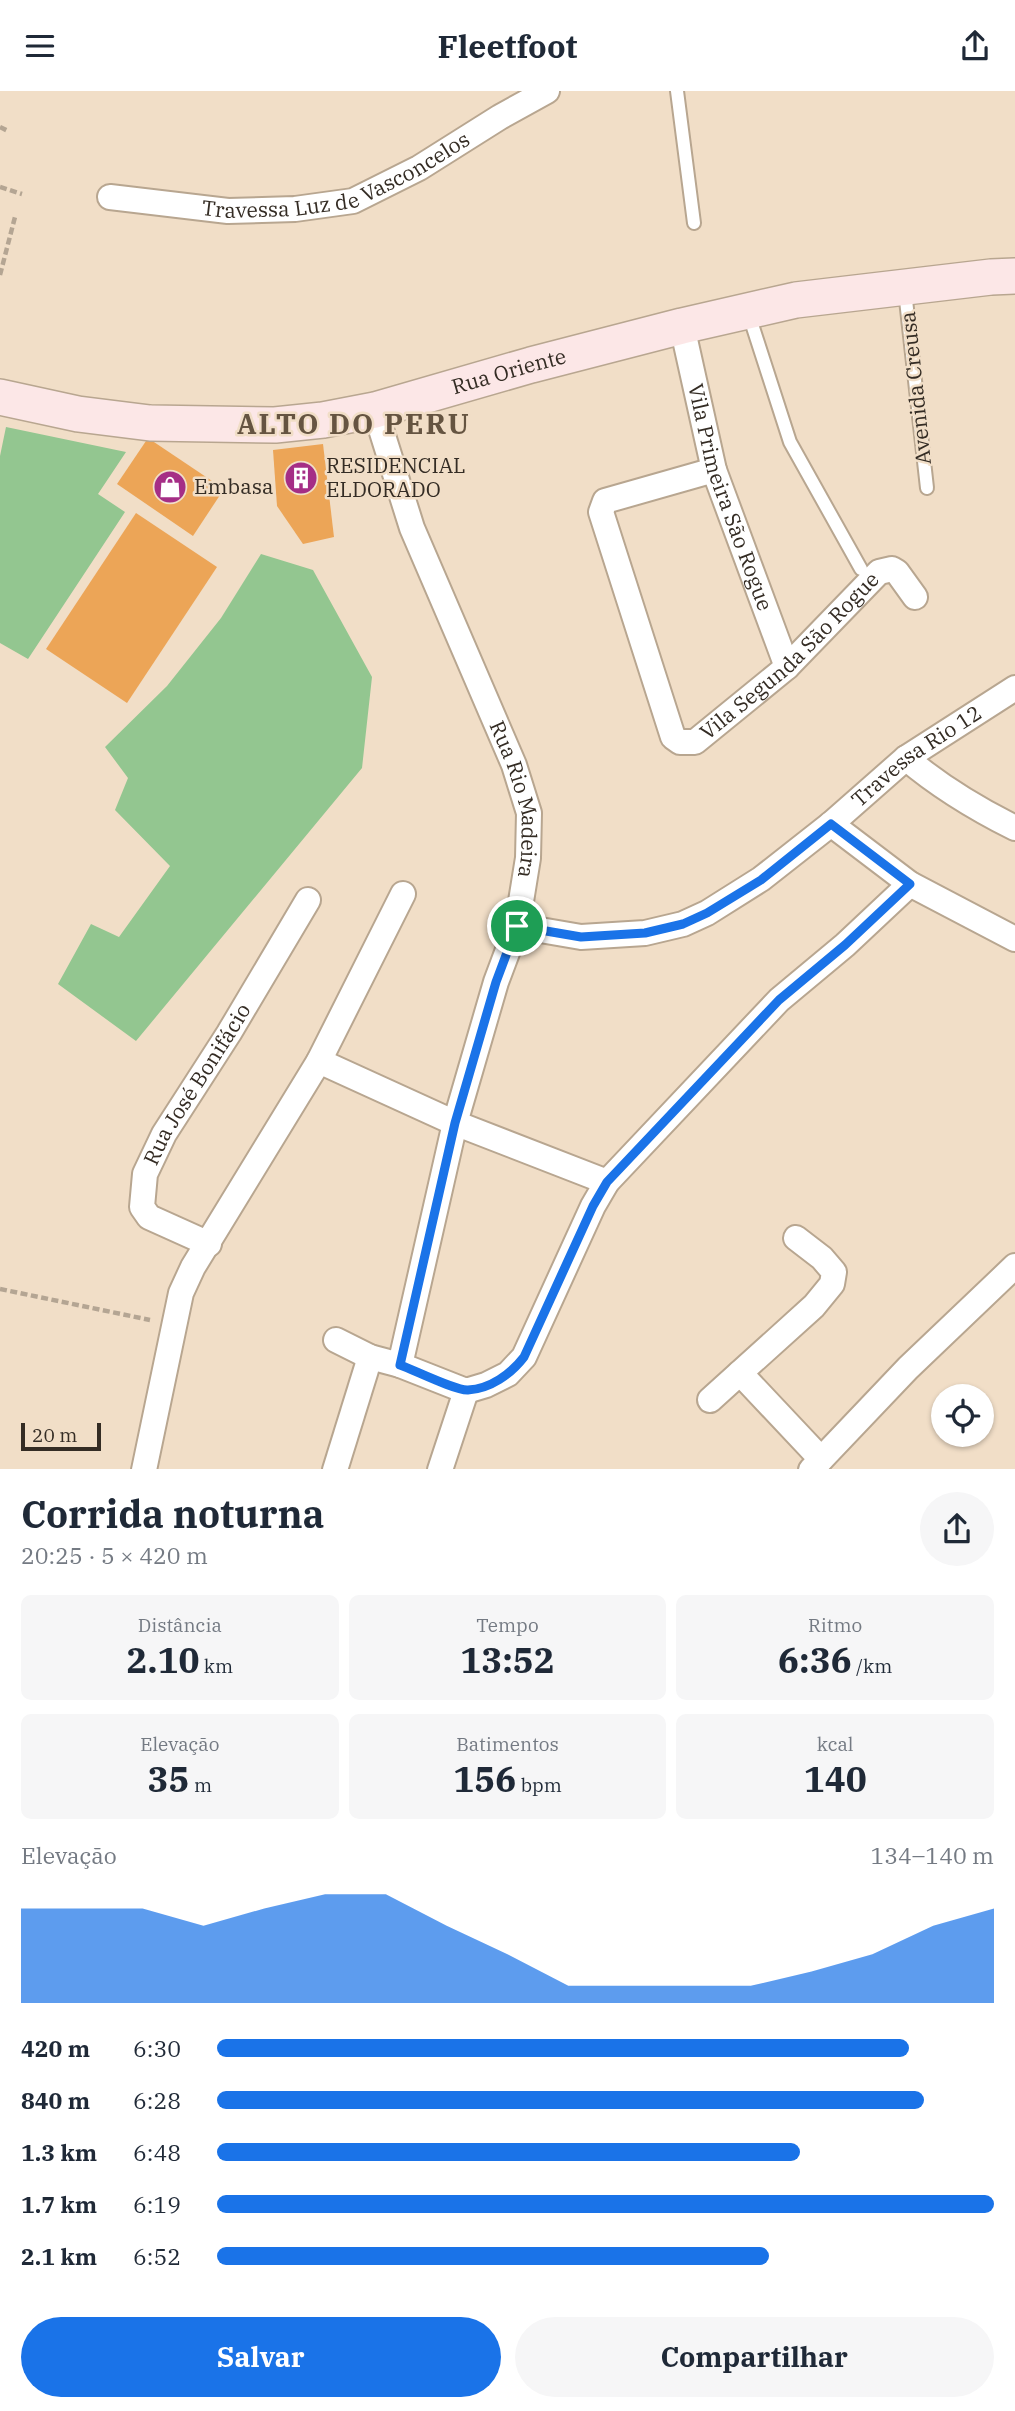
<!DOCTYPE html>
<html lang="pt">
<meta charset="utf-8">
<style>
:root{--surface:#fff;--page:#f6f6f7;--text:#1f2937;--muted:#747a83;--accent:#1a73e8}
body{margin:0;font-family:"IBM Plex Serif",serif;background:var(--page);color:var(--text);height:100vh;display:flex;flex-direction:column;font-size:26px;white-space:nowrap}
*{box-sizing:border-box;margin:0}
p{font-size:23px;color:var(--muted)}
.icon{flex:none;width:38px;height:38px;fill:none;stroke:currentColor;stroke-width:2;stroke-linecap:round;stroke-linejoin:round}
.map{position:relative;height:1378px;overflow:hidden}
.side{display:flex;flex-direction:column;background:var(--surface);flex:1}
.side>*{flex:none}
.controls{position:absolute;left:931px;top:1293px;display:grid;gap:14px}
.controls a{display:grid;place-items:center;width:63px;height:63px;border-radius:50%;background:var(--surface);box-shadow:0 2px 5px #0004;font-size:35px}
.scale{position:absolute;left:21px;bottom:18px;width:80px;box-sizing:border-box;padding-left:7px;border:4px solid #342c24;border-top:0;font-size:19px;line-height:24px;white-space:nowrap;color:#342c24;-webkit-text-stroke:5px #f1dec7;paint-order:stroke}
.pin{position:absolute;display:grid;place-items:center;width:60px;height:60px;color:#fff;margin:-30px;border:4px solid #fff;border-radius:50%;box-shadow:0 2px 7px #0007}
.round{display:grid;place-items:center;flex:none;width:74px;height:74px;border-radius:37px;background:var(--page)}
.summary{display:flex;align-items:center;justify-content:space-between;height:119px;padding:0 21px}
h1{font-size:38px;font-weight:700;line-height:52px}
.stats{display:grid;grid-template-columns:repeat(3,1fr);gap:10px;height:119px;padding:7px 21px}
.stats div{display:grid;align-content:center;border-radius:10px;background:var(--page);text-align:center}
.stats b{font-size:35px;font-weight:700}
.stats small{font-size:19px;font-weight:400}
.stats p{font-size:19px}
.chart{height:196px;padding:14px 21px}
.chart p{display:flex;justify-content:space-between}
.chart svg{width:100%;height:126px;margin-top:7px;fill:var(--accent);opacity:.7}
.cta{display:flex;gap:14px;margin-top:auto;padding:14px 21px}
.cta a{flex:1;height:80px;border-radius:42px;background:var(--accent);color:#fff;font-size:28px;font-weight:700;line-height:80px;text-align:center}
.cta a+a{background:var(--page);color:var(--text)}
ul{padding:0 21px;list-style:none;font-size:23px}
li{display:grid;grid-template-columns:112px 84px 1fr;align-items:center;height:52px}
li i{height:18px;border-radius:9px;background:var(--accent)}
header{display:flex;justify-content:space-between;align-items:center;height:91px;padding:0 21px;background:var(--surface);font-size:32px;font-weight:700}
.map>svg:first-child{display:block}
.green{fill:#93c690}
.building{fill:#eca557}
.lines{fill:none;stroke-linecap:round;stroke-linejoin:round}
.lane-casing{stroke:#b8a690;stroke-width:16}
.street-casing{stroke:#b8a690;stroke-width:28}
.secondary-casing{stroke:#b8a690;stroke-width:38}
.path{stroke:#b4a593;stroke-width:4.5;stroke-dasharray:7 3.5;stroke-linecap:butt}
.lane{stroke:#fff;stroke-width:12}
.street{stroke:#fff;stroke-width:24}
.secondary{stroke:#fce7e7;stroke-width:35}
.route-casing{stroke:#fff;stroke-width:14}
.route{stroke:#1a73e8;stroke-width:9}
.labels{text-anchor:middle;stroke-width:5;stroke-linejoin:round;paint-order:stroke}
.street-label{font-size:21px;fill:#342c24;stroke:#f1dec7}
.poi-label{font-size:21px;fill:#342c24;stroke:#f1dec7;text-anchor:start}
.district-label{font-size:28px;font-weight:bold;letter-spacing:2px;fill:#655441;stroke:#f1dec7}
</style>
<header><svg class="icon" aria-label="menu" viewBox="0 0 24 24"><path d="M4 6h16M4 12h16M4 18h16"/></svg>Fleetfoot<svg class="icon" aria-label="share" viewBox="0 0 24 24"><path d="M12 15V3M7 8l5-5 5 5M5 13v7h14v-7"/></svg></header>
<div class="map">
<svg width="1015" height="1379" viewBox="0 0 1015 1379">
<rect width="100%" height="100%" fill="#f1dec7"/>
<g class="green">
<polygon points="6,336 126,361 98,403 125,421 28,568 0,552 0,365"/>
<polygon points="261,463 313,479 372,586 362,677 136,950 58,893 91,833 119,846 170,775 115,719 128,687 105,656 167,595 221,527"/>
</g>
<g class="building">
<polygon points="148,347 224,398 193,445 117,393"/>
<polygon points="323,353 334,446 303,453 277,415 273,359"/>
<polygon points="136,422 217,476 127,612 46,558"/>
</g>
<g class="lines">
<defs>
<g id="lane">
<polyline points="677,0 694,132"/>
<polyline points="905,200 927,397"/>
<polyline points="749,224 790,351 861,478"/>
</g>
<g id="street">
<path id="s1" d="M110 106 228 120 295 118 353 110 419 77 500 26 547 0"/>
<path id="s2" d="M682 235 714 379 787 576"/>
<path id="s3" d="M375 319 412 437 514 674 529 722 528 767 517 835 496 891 455 1032 400 1274"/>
<path id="s4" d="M714 379 605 410 601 421 673 646 680 651H695L787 576 879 481 892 478 897 481 915 506"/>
<path d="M906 667C940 696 975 717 1015 737"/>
<polyline points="831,733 910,793 1015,848"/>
<path id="s5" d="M517 835 581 846 645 842 683 833 707 822 761 788 831 733 906 667 1015 597"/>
<polyline points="319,970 455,1032 607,1091"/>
<path id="s6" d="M209 1153 149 1126 142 1116 145 1083 164 1043 229 942 308 809"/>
<polyline points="336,1249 370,1266 400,1274 466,1300 486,1294 508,1283 524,1266 593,1115 607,1091 779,909 845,854 910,793"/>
<polyline points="740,1282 821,1368"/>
<polyline points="710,1309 814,1215 832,1193 834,1181 822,1167 796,1147"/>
<polyline points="144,1379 181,1202 193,1176 319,970 403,803"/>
<polyline points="335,1379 370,1266"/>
<polyline points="440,1379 466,1300"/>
<polyline points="811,1379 908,1277 1015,1175"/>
</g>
<g id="secondary">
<path id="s7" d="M0 306 78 323 150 332 275 334 323 329 375 319 531 274 682 235 796 209 991 186 1015 185"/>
</g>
</defs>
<use href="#lane" class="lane-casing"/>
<use href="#street" class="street-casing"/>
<use href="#secondary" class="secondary-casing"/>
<g class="path">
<polyline points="0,36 8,40"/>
<polyline points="0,96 22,103"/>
<polyline points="0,184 15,126"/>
<polyline points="0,1198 150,1229"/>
</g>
<use href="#lane" class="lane"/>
<use href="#street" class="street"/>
<use href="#secondary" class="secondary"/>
</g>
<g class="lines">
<defs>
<path id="route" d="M831 733 910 793 845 854 779 909 607 1091 593 1115 524 1266C511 1283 490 1298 468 1299 456 1300 414 1279 400 1274L455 1032 496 891 517 835 581 846 645 842 683 833 707 822 761 789Z"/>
</defs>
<use href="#route" class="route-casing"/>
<use href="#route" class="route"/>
</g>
<defs>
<symbol id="building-disc" viewBox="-11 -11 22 22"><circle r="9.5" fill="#a52e86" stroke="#f1dec7"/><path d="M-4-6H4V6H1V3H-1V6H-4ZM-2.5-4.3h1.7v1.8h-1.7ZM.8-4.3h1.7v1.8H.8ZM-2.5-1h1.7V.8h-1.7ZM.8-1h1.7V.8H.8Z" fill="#fff"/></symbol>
<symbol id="shop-disc" viewBox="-11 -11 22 22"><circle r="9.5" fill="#a52e86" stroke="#f1dec7"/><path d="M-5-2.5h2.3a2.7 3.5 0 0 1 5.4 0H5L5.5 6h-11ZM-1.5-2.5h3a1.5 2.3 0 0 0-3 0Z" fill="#fff"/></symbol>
</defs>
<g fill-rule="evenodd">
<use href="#building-disc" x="282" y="368" width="38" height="38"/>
<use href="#shop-disc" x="151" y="377" width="38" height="38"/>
</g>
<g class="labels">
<g class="street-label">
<text dy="7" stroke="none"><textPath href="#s1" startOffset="234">Travessa Luz de Vasconcelos</textPath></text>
<text dy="7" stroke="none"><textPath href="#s7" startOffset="518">Rua Oriente</textPath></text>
<text transform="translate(916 297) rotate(-96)" y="7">Avenida Creusa</text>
<text dy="7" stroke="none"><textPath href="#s2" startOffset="178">Vila Primeira São Rogue</textPath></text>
<text dy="7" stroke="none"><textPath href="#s4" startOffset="513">Vila Segunda São Rogue</textPath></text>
<text dy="7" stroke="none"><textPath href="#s5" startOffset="457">Travessa Rio 12</textPath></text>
<text dy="7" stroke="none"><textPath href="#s3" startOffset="416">Rua Rio Madeira</textPath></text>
<text dy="7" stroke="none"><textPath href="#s6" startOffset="215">Rua José Bonifácio</textPath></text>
</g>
<g class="poi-label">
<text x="326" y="382">RESIDENCIAL<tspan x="326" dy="24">ELDORADO</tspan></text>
<text x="194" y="403">Embasa</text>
</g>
<g class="district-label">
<text x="354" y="343">ALTO DO PERU</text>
</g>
</g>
</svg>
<div class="controls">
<a><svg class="icon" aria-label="locate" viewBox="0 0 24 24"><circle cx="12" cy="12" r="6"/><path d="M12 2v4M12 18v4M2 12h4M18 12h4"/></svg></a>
</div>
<div class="scale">20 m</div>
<div class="pin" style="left:517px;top:835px;background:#1e9e55"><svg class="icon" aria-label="arrive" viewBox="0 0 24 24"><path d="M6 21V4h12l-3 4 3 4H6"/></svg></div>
</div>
<section class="side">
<div class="summary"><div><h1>Corrida noturna</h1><p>20:25 · 5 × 420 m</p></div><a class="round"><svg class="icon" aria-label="share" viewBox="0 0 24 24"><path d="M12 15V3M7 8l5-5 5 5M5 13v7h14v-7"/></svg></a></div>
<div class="stats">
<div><p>Distância</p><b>2.10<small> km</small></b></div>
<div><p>Tempo</p><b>13:52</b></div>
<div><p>Ritmo</p><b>6:36<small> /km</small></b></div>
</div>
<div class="stats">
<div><p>Elevação</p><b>35<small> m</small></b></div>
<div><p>Batimentos</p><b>156<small> bpm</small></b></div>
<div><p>kcal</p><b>140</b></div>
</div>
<div class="chart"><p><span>Elevação</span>134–140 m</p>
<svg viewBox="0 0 160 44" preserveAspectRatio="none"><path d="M0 44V11L10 11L20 11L30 17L40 11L50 6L60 6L70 17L80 27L90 38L100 38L110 38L120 38L130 33L140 27L150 17L160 11V44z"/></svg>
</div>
<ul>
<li><b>420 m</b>6:30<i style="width:89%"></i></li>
<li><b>840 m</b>6:28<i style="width:91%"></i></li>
<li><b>1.3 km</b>6:48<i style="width:75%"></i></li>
<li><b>1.7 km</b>6:19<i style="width:100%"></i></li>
<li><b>2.1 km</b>6:52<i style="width:71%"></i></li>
</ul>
<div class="cta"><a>Salvar</a><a>Compartilhar</a></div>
</section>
